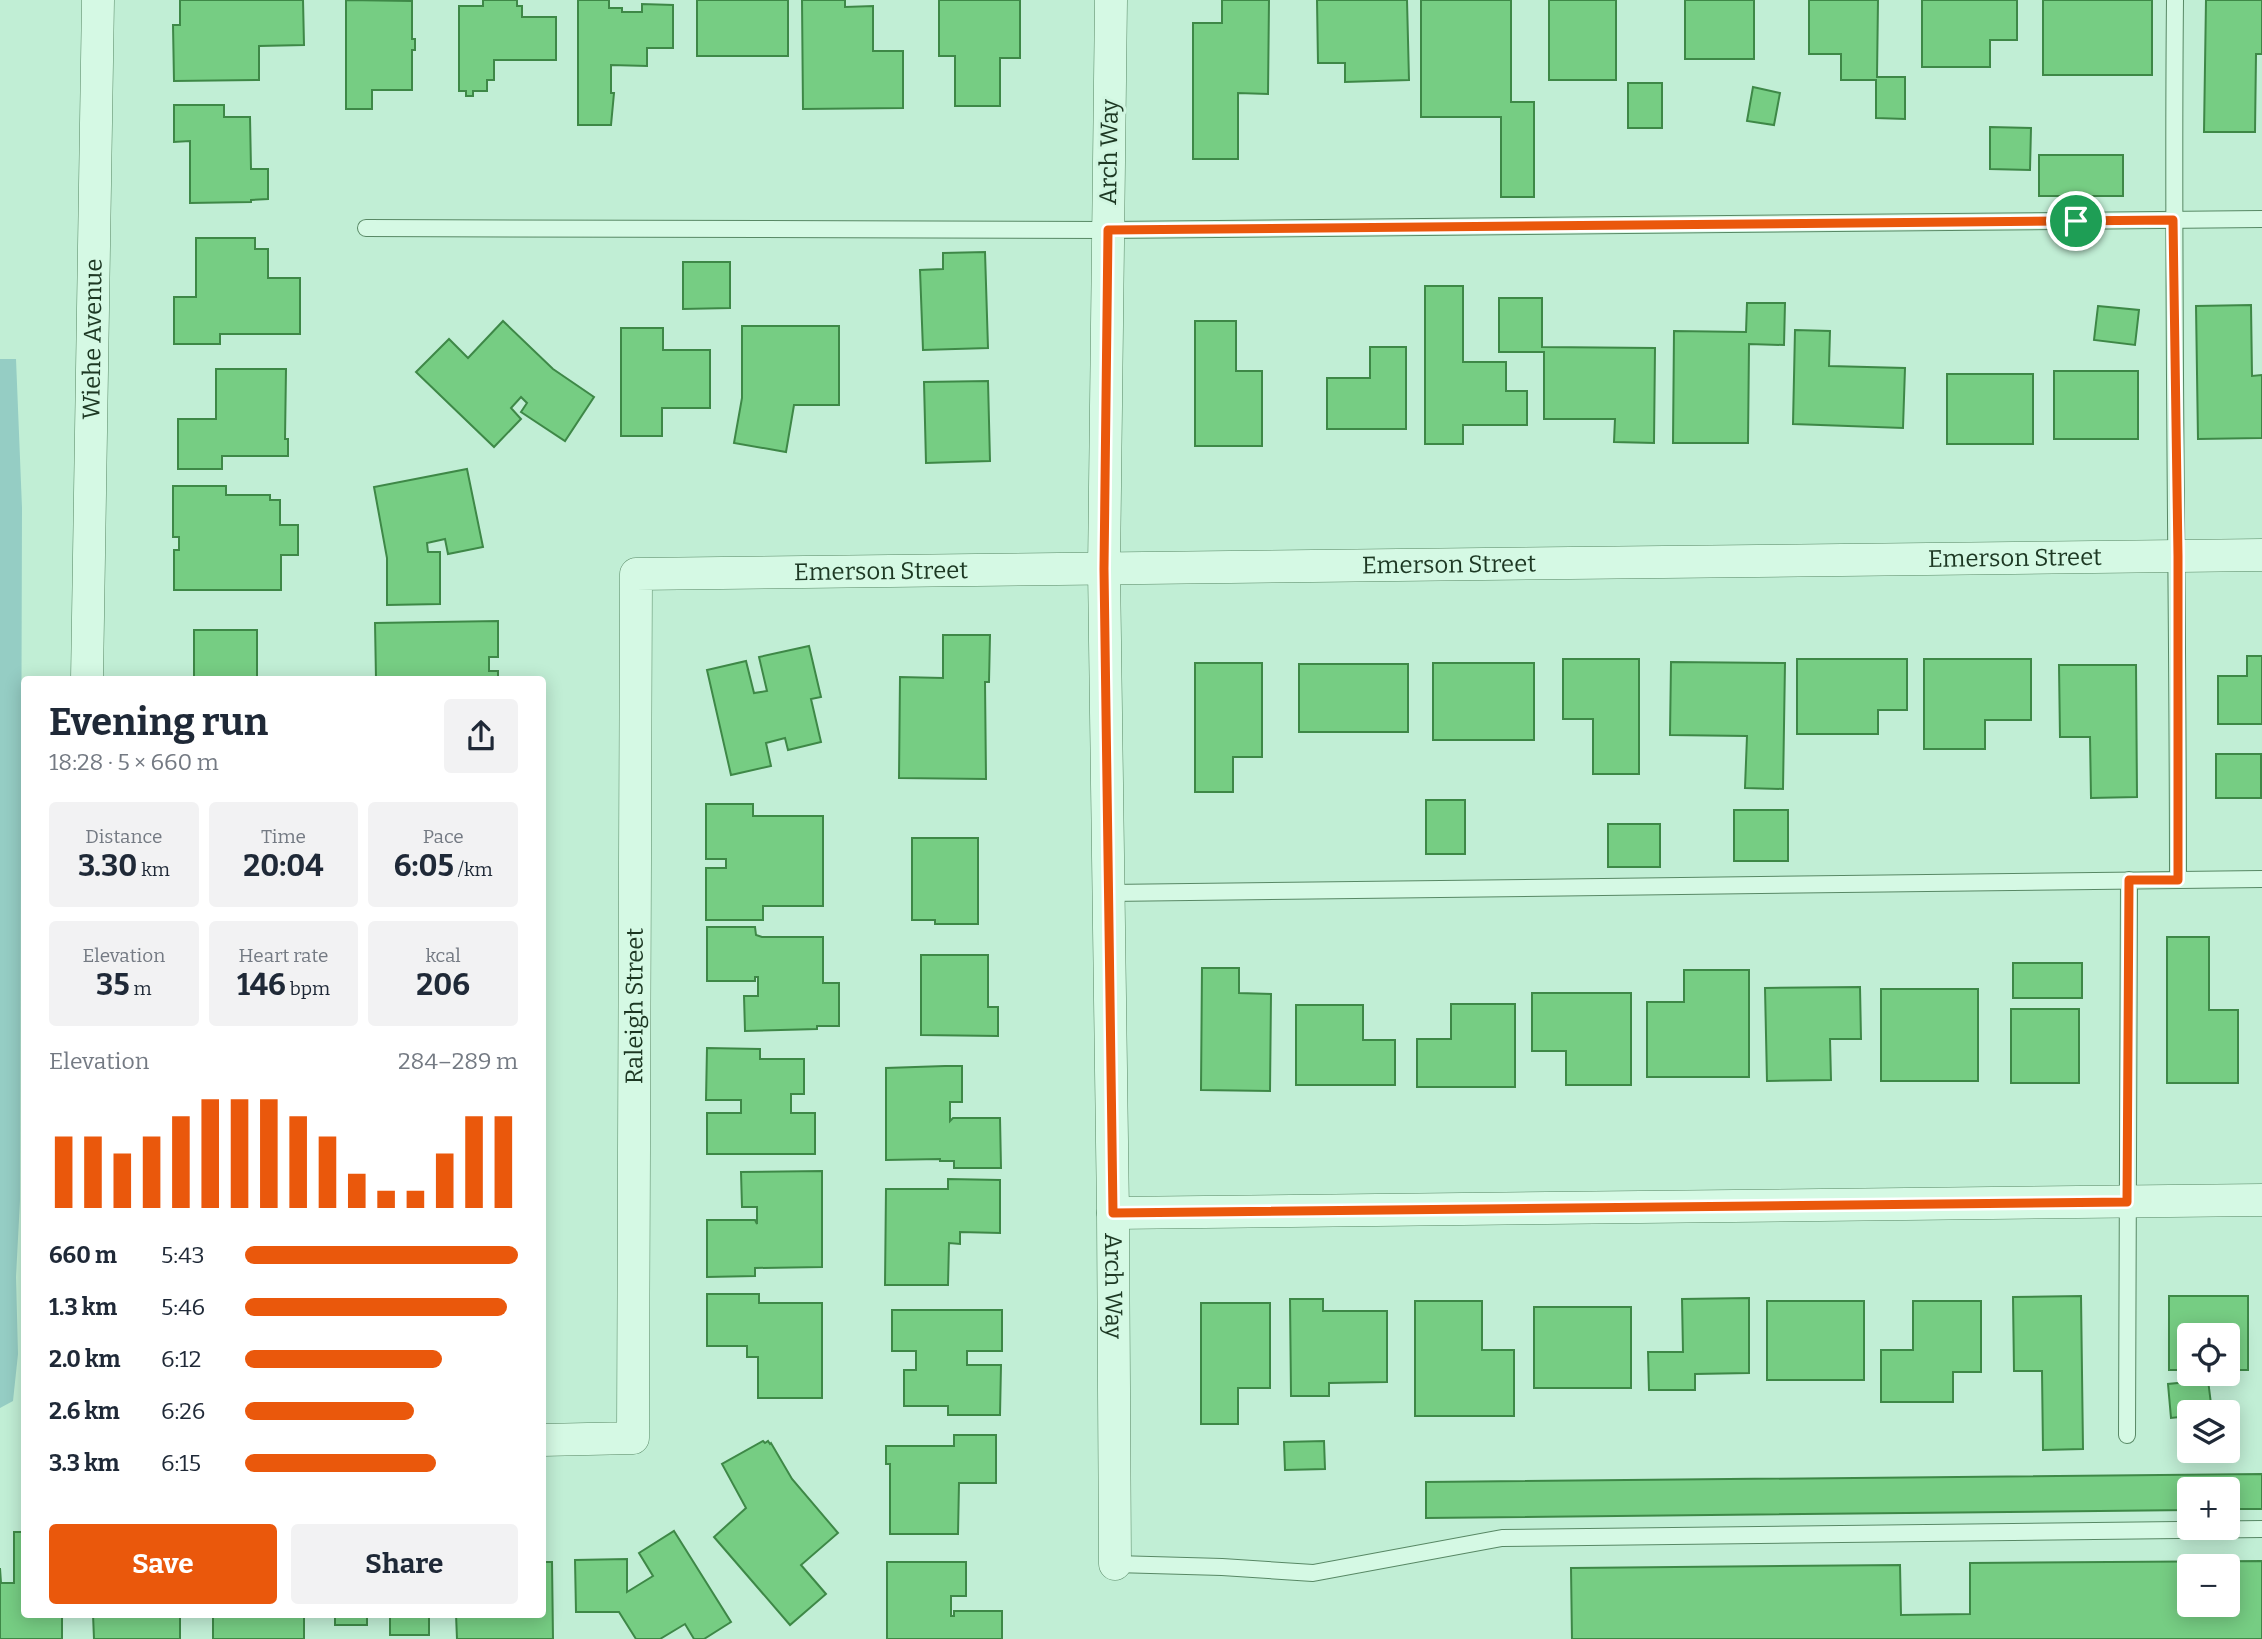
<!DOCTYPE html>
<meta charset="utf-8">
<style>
:root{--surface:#fff;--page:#f2f2f3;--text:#1f2937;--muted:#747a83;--accent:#ea580c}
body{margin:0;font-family:Bitter,serif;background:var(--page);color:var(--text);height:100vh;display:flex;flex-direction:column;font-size:26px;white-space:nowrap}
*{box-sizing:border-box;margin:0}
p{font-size:23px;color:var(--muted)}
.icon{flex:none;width:38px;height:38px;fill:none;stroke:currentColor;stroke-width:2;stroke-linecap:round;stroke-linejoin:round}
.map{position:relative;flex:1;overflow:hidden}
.side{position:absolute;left:21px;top:676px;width:525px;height:942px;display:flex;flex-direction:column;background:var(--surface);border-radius:7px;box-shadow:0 4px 18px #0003}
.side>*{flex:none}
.tools{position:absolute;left:2177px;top:1323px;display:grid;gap:14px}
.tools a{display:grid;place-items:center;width:63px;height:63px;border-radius:7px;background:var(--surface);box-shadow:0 4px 18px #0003;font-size:35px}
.pin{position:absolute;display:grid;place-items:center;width:60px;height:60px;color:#fff;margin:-30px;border:4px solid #fff;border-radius:50%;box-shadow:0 2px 7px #0007}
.round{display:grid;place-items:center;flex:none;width:74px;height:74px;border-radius:7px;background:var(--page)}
.headline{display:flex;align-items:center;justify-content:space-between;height:119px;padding:0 28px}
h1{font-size:38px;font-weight:700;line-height:52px}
.stats{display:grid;grid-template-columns:repeat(3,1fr);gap:10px;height:119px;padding:7px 28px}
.stats div{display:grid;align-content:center;border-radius:7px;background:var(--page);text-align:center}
.stats b{font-size:30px;font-weight:700}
.stats small{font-size:19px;font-weight:400}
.stats p{font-size:19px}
.chart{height:196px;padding:14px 28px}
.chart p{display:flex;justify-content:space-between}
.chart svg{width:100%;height:126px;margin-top:7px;stroke:var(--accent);stroke-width:6}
.cta{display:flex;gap:14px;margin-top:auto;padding:14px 28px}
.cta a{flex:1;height:80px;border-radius:7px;background:var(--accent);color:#fff;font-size:28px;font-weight:700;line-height:80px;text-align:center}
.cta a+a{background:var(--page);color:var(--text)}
ul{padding:0 28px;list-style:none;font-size:23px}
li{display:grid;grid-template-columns:112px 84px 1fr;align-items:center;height:52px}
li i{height:18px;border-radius:9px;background:var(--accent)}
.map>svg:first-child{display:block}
.green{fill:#95cdc4}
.building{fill:#76cd83;stroke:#3e8847;stroke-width:2;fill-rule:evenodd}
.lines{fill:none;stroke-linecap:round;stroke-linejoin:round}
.lane-casing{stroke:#588865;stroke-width:18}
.street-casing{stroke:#588865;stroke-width:33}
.lane{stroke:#d5f9e4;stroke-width:16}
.street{stroke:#d5f9e4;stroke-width:32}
.route-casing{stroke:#fff;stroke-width:14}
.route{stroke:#ea580c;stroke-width:9}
.labels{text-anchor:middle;stroke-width:6;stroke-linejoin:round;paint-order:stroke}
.street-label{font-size:24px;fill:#1d3823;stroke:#d1f6e1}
</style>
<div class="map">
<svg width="2262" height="1639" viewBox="0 0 2262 1639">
<rect width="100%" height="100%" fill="#c1eed5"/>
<polygon class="green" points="0,359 16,359 22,508 20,1200 16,1277 18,1354 13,1401 0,1408"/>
<g class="building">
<polygon points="180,0 303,0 304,45 259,46 259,80 174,81 173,25 180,25"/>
<polygon points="346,0 412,1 412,39 415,39 415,50 412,50 412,90 372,90 372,109 346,109"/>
<polygon points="483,0 517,0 517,6 522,6 522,17 556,17 556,60 494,60 494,80 487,80 487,91 473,91 473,96 466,96 466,91 459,91 459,6 483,6"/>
<polygon points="578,0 609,0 609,8 622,8 622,12 642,12 642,4 673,5 673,48 647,48 647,66 611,65 611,93 614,93 611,125 578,125"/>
<rect x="697" y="0" width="91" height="56"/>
<polygon points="802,0 845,0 845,7 873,6 873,51 903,51 903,108 803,109"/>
<polygon points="939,0 1020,0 1020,58 1000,58 1000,106 955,106 955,56 939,56"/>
<polygon points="1222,0 1269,0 1268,94 1238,93 1238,159 1193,159 1193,23 1222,23"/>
<polygon points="1317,0 1407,0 1409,80 1345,82 1345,63 1318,63"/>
<polygon points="1421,0 1511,0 1511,102 1534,102 1534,197 1501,197 1501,117 1421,117"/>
<rect x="1549" y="0" width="67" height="80"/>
<rect x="1685" y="0" width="69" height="59"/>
<polygon points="1809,0 1878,0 1877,77 1905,77 1905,119 1876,118 1876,80 1841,80 1841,54 1809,54"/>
<polygon points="1922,0 2017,0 2017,40 1990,40 1990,67 1922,67"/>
<rect x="2043" y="0" width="109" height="75"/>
<polygon points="2206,0 2262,0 2262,54 2256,54 2255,132 2204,132"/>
<rect x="1628" y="83" width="34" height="45"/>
<polygon points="1753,87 1780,93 1774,125 1747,121"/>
<polygon points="174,105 224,105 224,117 250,117 251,169 268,169 268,199 251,200 251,202 190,203 190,141 174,142"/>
<polygon points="1990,127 2031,128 2030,170 1990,169"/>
<rect x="2039" y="155" width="84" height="41"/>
<polygon points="196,238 255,238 255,249 268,249 268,278 300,278 300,334 220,334 220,344 174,344 174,297 196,297"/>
<polygon points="985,252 988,348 923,350 920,270 943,269 943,253"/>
<polygon points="683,262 730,262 730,308 683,309"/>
<polygon points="1425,286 1463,286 1463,362 1506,362 1506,391 1527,391 1527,425 1463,425 1463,444 1425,444"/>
<polygon points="1499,298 1542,298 1542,347 1655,348 1654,443 1614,442 1615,419 1544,419 1544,352 1499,352"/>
<polygon points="1747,303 1785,303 1784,345 1749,344 1748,443 1673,443 1674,331 1746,332"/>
<polygon points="2251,305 2252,376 2262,375 2262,438 2198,439 2196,306"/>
<polygon points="2098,306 2139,310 2135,345 2094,340"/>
<polygon points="503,321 553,369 594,397 565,441 521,412 527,403 521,397 511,408 521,419 494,447 416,372 449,339 468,358"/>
<polygon points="1195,321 1236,321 1236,371 1262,371 1262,446 1195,446"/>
<polygon points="742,326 839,326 839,405 794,405 786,452 734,443 742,398"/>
<polygon points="621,328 663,328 663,350 710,350 710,408 662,408 662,436 621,436"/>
<polygon points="1795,330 1830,331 1829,366 1905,368 1903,428 1793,424"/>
<polygon points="1370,347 1406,347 1406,429 1327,429 1327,378 1370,378"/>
<polygon points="216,369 286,369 285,439 288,439 288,456 222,456 222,469 178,469 178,419 216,419"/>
<rect x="2054" y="371" width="84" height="68"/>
<rect x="1947" y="374" width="86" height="70"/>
<polygon points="988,381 990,461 926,463 924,382"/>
<polygon points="467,469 483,547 448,554 445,539 427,543 428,552 440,552 440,604 387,605 387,558 374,487"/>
<polygon points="173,486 226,486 226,495 270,495 270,500 280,500 280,525 298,525 298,555 281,555 281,590 174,590 174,550 179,550 179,537 173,537"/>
<polygon points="498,621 498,657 489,657 489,671 498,671 498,679 376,679 375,623"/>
<polygon points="194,630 257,630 257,678 278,679 178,679 194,678"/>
<polygon points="943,635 990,635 989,682 985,682 986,779 899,778 900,677 943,678"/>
<polygon points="809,646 821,697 811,699 821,742 788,750 785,738 766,743 771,766 731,775 707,670 746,661 754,693 767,691 759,657"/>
<polygon points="2247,656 2262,656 2262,724 2218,724 2218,676 2247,676"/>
<polygon points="1563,659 1639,659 1639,774 1593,774 1593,719 1563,719"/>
<polygon points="1797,659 1907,659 1907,710 1878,710 1878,734 1797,734"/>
<polygon points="1924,659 2031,659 2031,720 1985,720 1985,749 1924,749"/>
<polygon points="1671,662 1785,663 1783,789 1745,788 1747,736 1670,735"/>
<polygon points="1195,663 1262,663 1262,757 1233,757 1233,792 1195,792"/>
<rect x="1433" y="663" width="101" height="77"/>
<rect x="1299" y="664" width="109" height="68"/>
<polygon points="2059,665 2136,665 2137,797 2091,798 2090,737 2060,737"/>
<rect x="2216" y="754" width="45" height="44"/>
<rect x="1426" y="800" width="39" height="54"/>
<polygon points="706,804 753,804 753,816 823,816 823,906 763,906 763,920 706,920 706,868 726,868 726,859 706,859"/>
<rect x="1734" y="810" width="54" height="51"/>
<rect x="1608" y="824" width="52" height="43"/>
<polygon points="912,838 978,838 978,924 935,924 935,920 912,920"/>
<polygon points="707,927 755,927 756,935 762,937 823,937 823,983 839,983 839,1026 817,1026 817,1029 745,1031 744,996 758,996 758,977 755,977 755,981 707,981"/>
<polygon points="2167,937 2209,937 2209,1010 2238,1010 2238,1083 2167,1083"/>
<polygon points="921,955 988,955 988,1007 998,1007 998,1036 921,1035"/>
<rect x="2013" y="963" width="69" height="35"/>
<polygon points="1202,968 1239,968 1239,993 1271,994 1270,1091 1201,1090"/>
<polygon points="1684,970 1749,970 1749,1077 1647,1077 1647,1002 1684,1002"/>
<polygon points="1860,987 1861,1039 1830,1039 1831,1080 1767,1081 1765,988"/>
<rect x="1881" y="989" width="97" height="92"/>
<polygon points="1532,993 1631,993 1631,1085 1566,1085 1566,1051 1532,1051"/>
<polygon points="1451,1004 1515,1004 1515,1087 1417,1087 1417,1039 1451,1039"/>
<polygon points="1296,1005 1363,1005 1363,1040 1395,1040 1395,1085 1296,1085"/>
<rect x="2011" y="1009" width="68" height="74"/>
<polygon points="707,1048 760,1049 760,1059 804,1059 804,1094 791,1094 791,1113 815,1113 815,1154 707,1154 707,1113 741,1113 741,1100 706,1100"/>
<polygon points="945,1066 962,1066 962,1102 950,1102 950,1121 953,1118 1000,1118 1001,1168 954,1168 954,1161 940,1161 940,1159 886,1160 886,1068"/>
<polygon points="822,1171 822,1267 755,1268 755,1276 707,1277 707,1220 755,1220 757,1224 757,1207 742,1207 741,1172"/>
<polygon points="948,1179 1000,1180 1000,1233 960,1232 960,1244 949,1243 948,1285 885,1285 886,1189 948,1189"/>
<polygon points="707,1294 759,1294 759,1303 822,1303 822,1398 758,1398 758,1357 747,1357 747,1346 707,1346"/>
<polygon points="2081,1296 2083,1449 2043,1450 2042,1371 2014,1371 2013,1297"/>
<polygon points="2169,1296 2248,1296 2248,1370 2228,1370 2228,1335 2189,1335 2189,1370 2169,1370"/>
<polygon points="1749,1298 1749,1373 1695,1374 1695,1390 1649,1390 1648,1352 1683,1352 1682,1299"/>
<polygon points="1290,1299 1323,1299 1323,1311 1387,1311 1387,1382 1329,1383 1329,1396 1291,1396"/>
<polygon points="1415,1301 1482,1301 1482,1350 1514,1350 1514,1416 1415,1416"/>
<rect x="1767" y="1301" width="97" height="79"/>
<polygon points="1913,1301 1981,1301 1981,1372 1953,1372 1953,1402 1881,1402 1881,1350 1913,1350"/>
<polygon points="1201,1303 1270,1303 1270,1388 1238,1388 1238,1424 1201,1424"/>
<rect x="1534" y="1307" width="97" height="81"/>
<polygon points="892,1310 1002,1310 1002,1351 967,1351 967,1365 1001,1365 1000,1415 948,1415 948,1406 904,1406 904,1370 916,1370 916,1351 892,1351"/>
<polygon points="2208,1380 2212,1412 2189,1412 2189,1416 2171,1418 2168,1384"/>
<polygon points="954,1435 996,1435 996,1483 959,1483 958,1534 890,1534 890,1464 886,1464 886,1446 954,1446"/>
<polygon points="763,1441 765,1443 768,1441 770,1444 771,1443 792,1479 838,1533 801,1565 826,1594 790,1625 714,1537 746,1508 722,1464"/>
<polygon points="1324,1441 1325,1469 1285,1470 1284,1442"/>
<polygon points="2262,1474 2262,1509 2228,1509 2228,1489 2189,1489 2189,1510 1426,1518 1426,1482"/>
<polygon points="674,1531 731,1622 704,1639 694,1639 685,1624 660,1639 636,1639 619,1612 576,1612 575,1560 627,1559 627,1592 653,1576 639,1553"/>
<polygon points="14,1532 24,1532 24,1614 62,1614 62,1639 0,1639 0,1568 1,1583 14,1583"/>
<path d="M2262 1561V1639H1572L1571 1568 1900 1565 1901 1615 1970 1614V1563ZM2189 1566H2228V1605H2189Z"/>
<polygon points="542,1562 552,1562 553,1639 457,1639 456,1614 542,1614"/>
<polygon points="887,1562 966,1562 966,1596 951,1596 951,1616 954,1616 954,1611 1002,1611 1002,1639 887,1639"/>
<polygon points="93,1614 180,1614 180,1639 94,1639"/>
<rect x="213" y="1614" width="91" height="25"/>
<rect x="335" y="1614" width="32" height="11"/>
<rect x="390" y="1614" width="39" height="21"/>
</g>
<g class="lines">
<defs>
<g id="lane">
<path d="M2175 0C2172 293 2178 587 2178 880"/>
<polyline points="366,228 1108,230 2262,219"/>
<polyline points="1108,893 2262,879"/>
<polyline points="2127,1435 2129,880"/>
<polyline points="1115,1564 1222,1567 1313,1573 1502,1538 2262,1529"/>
</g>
<g id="street">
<path id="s1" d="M1111 0 1104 569 1113 1213 1115 1564"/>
<path id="s2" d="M87 679 98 0"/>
<polyline points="1113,1213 2262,1200"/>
<path id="s3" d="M542 1440 633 1438 636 574 2262 555"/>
</g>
</defs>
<use href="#lane" class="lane-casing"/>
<use href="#street" class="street-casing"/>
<use href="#lane" class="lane"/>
<use href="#street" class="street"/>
</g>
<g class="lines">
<defs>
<polygon id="route" points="2173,220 2178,556 2178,880 2129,880 2127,1202 1113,1213 1104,569 1108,230"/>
</defs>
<use href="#route" class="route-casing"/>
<use href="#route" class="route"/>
</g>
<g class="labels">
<g class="street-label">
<text transform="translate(1109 152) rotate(-89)" y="8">Arch Way</text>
<text dy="8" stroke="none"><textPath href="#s2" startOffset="340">Wiehe Avenue</textPath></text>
<text dy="8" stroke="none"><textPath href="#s3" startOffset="2334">Emerson Street</textPath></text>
<text dy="8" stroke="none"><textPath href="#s3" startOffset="1768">Emerson Street</textPath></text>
<text dy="8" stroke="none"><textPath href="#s3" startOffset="1200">Emerson Street</textPath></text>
<text dy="8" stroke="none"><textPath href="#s3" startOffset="523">Raleigh Street</textPath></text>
<text dy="8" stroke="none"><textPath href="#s1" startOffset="1286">Arch Way</textPath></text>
</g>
</g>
</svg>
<div class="tools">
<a><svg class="icon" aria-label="locate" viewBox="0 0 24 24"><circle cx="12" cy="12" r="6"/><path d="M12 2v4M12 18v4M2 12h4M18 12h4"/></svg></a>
<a><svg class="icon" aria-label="layers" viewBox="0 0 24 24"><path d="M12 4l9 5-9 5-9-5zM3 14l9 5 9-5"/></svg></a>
<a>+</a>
<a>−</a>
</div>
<div class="pin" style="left:2076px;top:221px;background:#1e9e55"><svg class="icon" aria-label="arrive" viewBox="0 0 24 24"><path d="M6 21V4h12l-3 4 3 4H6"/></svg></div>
<section class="side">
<div class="headline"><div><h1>Evening run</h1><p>18:28 · 5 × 660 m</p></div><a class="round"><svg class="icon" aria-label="share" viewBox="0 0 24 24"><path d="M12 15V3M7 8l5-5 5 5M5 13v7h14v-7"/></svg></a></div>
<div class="stats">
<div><p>Distance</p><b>3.30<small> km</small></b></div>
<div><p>Time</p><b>20:04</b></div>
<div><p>Pace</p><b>6:05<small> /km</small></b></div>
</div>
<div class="stats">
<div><p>Elevation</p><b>35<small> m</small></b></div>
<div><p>Heart rate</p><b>146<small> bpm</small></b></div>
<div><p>kcal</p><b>206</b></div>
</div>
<div class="chart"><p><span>Elevation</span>284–289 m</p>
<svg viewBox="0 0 160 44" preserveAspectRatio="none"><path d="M5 44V19M15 44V19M25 44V25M35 44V19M45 44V12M55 44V6M65 44V6M75 44V6M85 44V12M95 44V19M105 44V32M115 44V38M125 44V38M135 44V25M145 44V12M155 44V12"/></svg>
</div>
<ul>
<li><b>660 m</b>5:43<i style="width:100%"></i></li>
<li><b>1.3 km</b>5:46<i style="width:96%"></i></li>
<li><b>2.0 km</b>6:12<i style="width:72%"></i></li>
<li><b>2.6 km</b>6:26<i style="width:62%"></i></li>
<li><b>3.3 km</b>6:15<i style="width:70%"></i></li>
</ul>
<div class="cta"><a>Save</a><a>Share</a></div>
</section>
</div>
